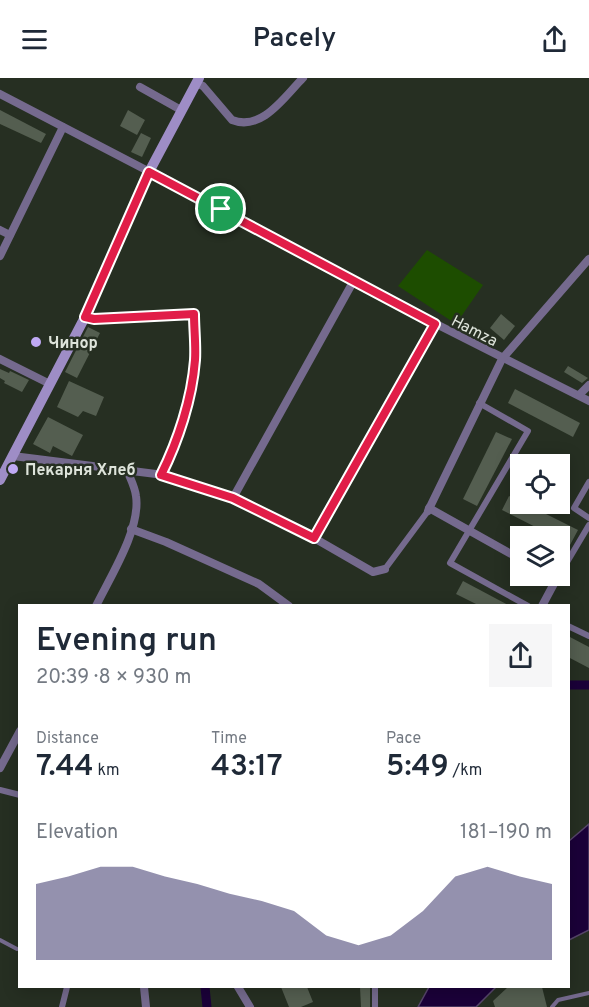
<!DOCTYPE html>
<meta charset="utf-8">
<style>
:root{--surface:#fff;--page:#f6f6f7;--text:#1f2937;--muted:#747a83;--accent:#67638c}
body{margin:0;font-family:Overpass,sans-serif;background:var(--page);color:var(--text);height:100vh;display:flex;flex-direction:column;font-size:22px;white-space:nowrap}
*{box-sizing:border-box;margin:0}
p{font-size:20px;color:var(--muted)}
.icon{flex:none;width:33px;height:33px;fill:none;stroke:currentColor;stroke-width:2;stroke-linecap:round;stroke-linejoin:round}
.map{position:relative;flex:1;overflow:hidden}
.sheet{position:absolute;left:18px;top:526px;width:552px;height:384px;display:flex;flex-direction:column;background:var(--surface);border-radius:0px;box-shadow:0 3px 15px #0003}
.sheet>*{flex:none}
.buttons{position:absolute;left:510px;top:376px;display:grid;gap:12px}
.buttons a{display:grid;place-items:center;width:60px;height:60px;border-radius:0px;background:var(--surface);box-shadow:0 3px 15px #0003;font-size:30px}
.pin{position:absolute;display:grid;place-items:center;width:51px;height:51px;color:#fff;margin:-26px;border:3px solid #fff;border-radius:50%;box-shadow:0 2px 6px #0007}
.round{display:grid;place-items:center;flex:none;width:63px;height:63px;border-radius:0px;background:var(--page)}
.head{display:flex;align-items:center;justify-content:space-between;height:102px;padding:0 18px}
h1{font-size:33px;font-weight:600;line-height:45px}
.stats{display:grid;grid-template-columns:repeat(3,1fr);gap:9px;height:102px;padding:6px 18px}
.stats div{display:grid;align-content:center}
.stats b{font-size:30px;font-weight:600}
.stats small{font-size:16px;font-weight:400}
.stats p{font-size:16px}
.chart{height:168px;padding:12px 18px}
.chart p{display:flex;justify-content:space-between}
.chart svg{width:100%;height:108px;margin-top:6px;fill:var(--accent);opacity:.7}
header{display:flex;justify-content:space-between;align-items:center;height:78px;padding:0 18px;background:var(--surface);font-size:27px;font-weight:600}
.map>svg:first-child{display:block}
.green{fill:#1d4d00}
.water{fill:#1b0139;stroke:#56456a;stroke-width:1.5}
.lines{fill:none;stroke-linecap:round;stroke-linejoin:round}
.canal{stroke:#1b0139;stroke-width:9}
.building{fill:#545e50}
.service{stroke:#756a8e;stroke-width:4}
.pedestrian{stroke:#756a8e;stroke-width:6}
.minor{stroke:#756a8e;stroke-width:8}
.secondary{stroke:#9e8dc6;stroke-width:10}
.route-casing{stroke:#fff;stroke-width:12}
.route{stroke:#e11d48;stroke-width:8}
.poi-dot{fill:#bfa9f4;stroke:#262f22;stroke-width:2}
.labels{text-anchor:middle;stroke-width:5;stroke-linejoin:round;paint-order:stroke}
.street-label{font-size:16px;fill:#dee4db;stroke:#262f22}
.poi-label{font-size:16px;font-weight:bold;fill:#dee4db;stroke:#262f22;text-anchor:start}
</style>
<header><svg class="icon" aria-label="menu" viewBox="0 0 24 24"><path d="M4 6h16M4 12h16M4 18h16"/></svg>Pacely<svg class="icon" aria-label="share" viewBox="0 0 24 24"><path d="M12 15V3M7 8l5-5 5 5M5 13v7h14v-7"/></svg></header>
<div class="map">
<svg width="589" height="929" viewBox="0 0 589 929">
<rect width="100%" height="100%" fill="#262f22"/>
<polygon class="green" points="427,172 483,207 456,246 398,208"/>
<g class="water">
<polygon points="589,746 589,852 569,862 569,763"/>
<polygon points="429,909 496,909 476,929 418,929"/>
</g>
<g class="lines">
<g class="canal">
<polyline points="568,607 589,607"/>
<polyline points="205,909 207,929"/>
</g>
</g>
<g class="building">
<polygon points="0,32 46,56 41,65 0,46"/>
<polygon points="128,32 145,42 137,57 120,48"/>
<polygon points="141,55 151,60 142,79 131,74"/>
<polygon points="501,236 515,248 504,262 490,250"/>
<polygon points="88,249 100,255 77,300 65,294"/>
<polygon points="568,288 588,300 582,305 564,294"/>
<polygon points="0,291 9,295 10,293 29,302 22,314 4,305 5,303 0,300"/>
<polygon points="69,303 104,319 96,338 83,333 78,339 57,329"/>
<polygon points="515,311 580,345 573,359 508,325"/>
<polygon points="48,339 83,357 72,378 53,368 50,375 33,366"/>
<polygon points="496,354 512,361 477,428 463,421"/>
<polygon points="509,418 520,423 520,426 526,426 578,452 570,467 560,461 560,459 555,459 502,432"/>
<polygon points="463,503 510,528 480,528 456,516"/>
<polygon points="568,558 589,569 589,590 568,579"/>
<polygon points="281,909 307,909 313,924 301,929 289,929"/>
<polygon points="360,909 370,909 370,929 361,929"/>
<polygon points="508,909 542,909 547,929 495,929 493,923"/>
</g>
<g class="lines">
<g class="service">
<polyline points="0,862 17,871"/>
<polyline points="552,929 558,922 589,915"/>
</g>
<g class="pedestrian">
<polyline points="479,325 528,353 450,485 528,528"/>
<polyline points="589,404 574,430 589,440"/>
<polyline points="385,491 428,433"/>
<polyline points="560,496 589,447"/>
<polyline points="568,548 589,558"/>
<polyline points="0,712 20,717"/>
<polyline points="62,929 67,909"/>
<polyline points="375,929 375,909"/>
</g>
<g class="minor">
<path d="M196 5 203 8 232 42C262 54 285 18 303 0"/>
<polyline points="140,9 181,32"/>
<polyline points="0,16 221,131 353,204 589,323"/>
<polyline points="0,152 10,157"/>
<polyline points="0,178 63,49"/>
<path d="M85 239 94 241 194 236C194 251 195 267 195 282 192 322 178 362 161 397"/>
<polyline points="0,281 50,306"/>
<polyline points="579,317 589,307"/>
<polyline points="13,378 156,396 233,420 314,460 373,494 385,491"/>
<polyline points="233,420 353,204"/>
<polyline points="429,430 520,481"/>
<polyline points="428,433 502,281 589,181"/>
<polyline points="131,451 166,464 259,506 289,528"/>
<polyline points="314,460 435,246"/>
<path d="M96 528C110 499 141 451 136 418 135 409 130 400 127 392"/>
<polyline points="542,528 557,500 553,498"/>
<polyline points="0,690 20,653"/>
<polyline points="144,909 146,929"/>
<polyline points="238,909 250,929"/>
</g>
<polyline class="secondary" points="0,402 85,239 149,94 199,0"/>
</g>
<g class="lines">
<defs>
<path id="route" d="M149 94 435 246 314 460 233 420 161 397C178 363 192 321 195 282 196 267 194 251 194 236L94 241 85 239Z"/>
</defs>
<use href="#route" class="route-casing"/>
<use href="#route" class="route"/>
</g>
<g class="poi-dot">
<circle cx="36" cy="264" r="6"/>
<circle cx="13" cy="391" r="6"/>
</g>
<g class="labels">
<g class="street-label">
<text transform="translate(475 252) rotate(27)" y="6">Hamza</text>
</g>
<g class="poi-label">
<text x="48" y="270">Чинор</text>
<text x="25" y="397">Пекарня Хлеб</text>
</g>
</g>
</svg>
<div class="buttons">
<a><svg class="icon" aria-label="locate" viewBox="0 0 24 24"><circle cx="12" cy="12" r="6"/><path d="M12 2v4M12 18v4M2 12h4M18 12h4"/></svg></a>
<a><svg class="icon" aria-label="layers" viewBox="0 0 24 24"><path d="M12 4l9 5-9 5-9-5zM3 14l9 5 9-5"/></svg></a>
</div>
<div class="pin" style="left:221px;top:131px;background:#1e9e55"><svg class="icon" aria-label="arrive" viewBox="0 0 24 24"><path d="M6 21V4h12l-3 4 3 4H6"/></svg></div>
<section class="sheet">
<div class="head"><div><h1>Evening run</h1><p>20:39 · 8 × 930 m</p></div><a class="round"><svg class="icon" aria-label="share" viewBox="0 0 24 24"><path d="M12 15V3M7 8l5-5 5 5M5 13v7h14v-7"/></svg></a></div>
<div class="stats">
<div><p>Distance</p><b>7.44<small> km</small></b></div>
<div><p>Time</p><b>43:17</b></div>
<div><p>Pace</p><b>5:49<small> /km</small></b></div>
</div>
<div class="chart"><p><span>Elevation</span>181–190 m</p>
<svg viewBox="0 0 160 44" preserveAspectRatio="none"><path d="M0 44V13L10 10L20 6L30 6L40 10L50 13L60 17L70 20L80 24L90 34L100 38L110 34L120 24L130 10L140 6L150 10L160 13V44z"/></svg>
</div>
</section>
</div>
